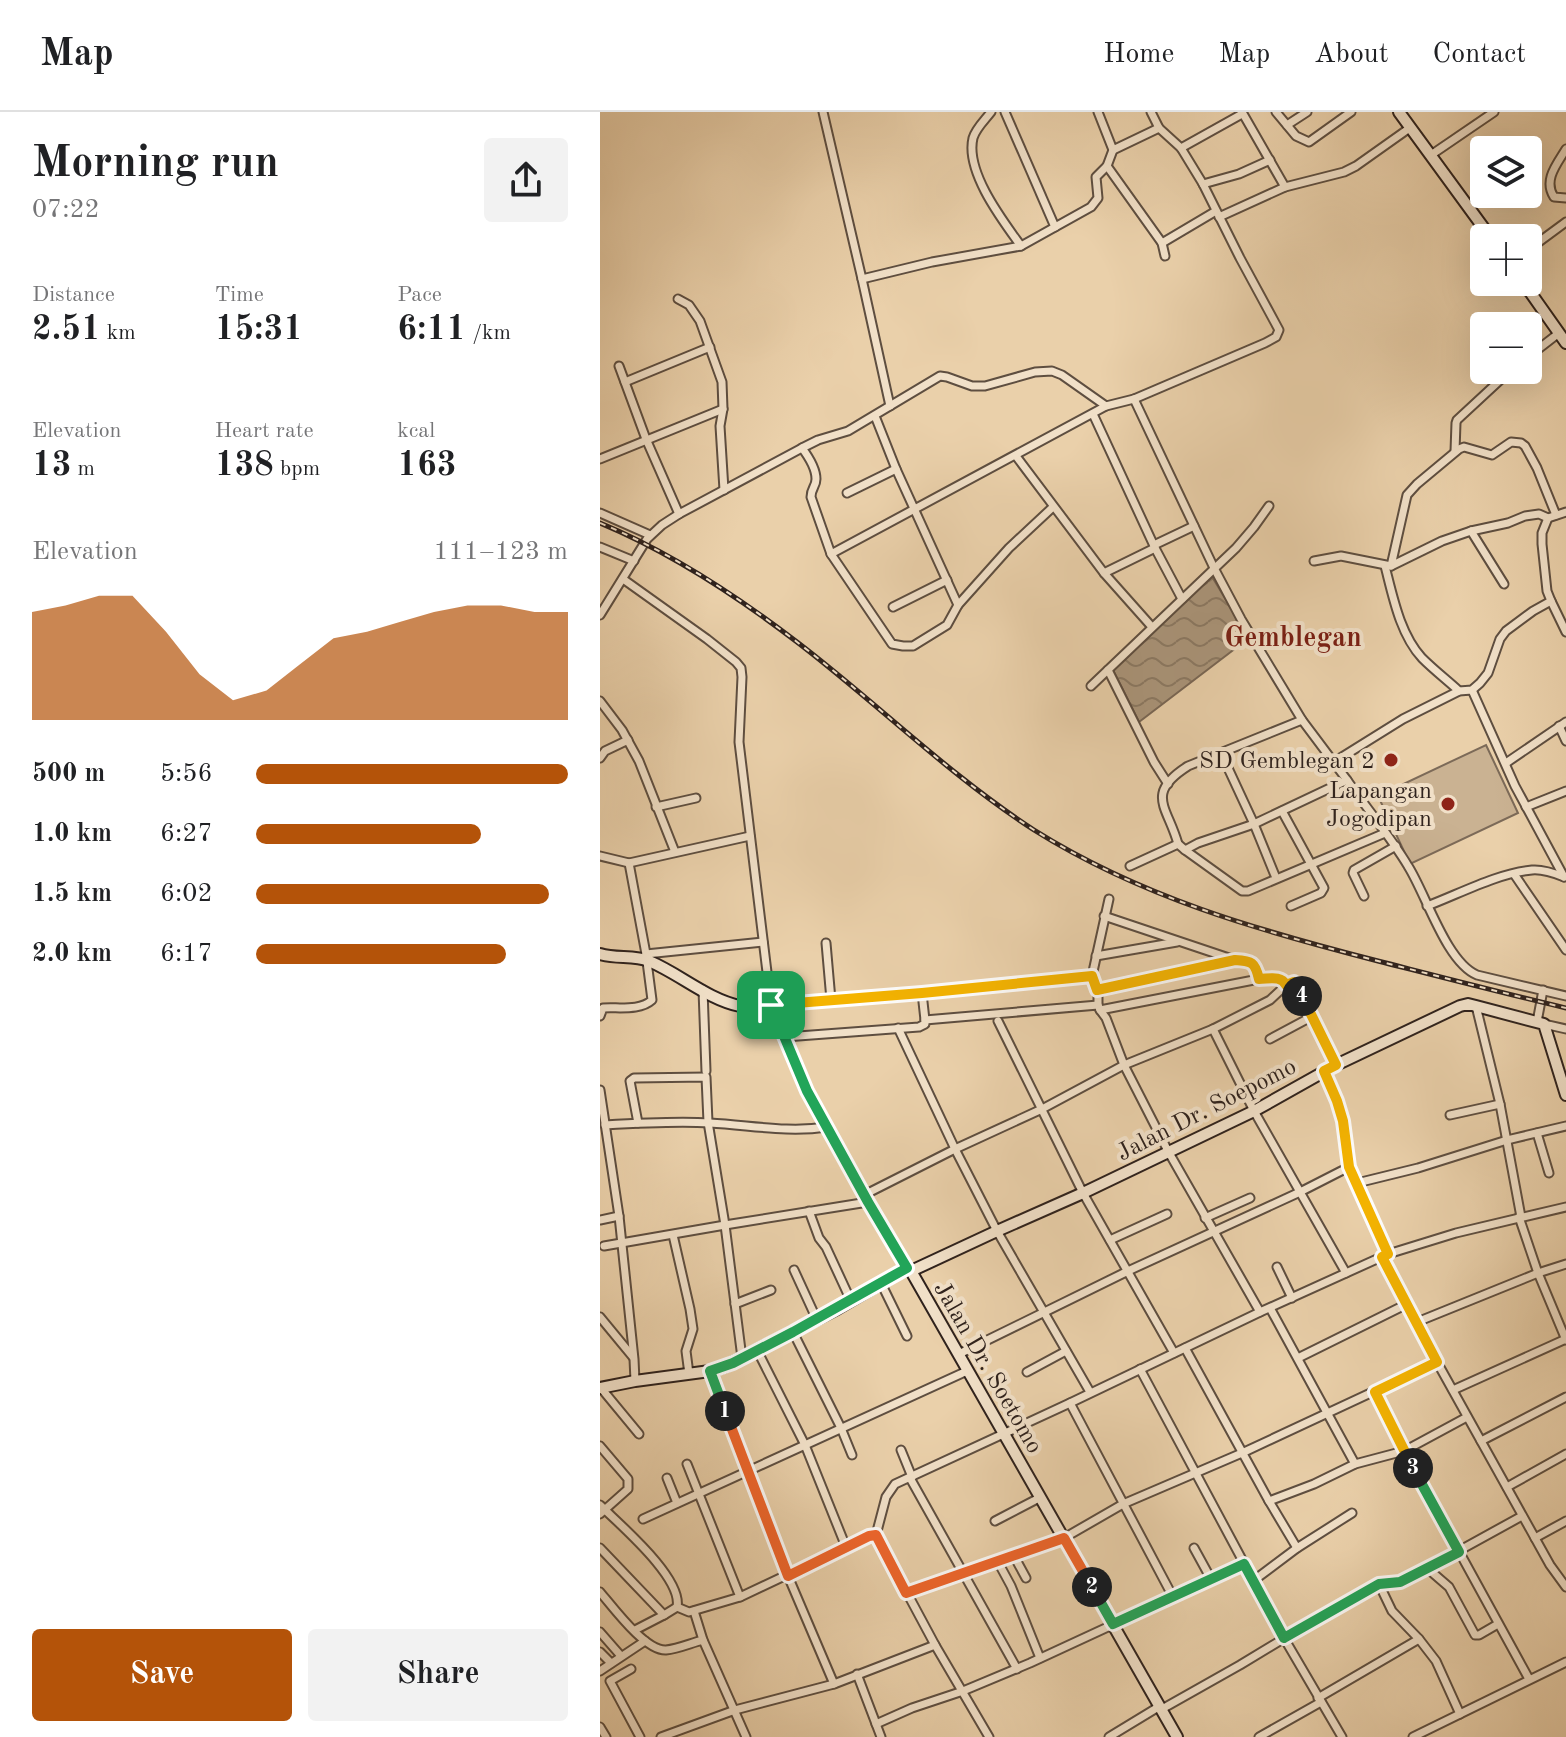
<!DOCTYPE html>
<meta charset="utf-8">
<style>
:root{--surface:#fff;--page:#f2f2f2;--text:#202124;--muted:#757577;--line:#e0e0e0;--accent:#b45309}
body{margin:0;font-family:"Old Standard TT",serif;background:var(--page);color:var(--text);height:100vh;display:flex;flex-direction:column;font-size:30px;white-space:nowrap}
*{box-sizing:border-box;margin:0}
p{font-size:26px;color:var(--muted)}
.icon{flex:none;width:44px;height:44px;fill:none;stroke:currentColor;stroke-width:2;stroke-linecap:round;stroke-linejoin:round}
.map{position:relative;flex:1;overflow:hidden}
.sheet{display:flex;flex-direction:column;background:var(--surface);width:600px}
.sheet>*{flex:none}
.fabs{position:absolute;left:870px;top:24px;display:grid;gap:16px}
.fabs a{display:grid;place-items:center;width:72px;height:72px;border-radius:8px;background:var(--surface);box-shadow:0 8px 32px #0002;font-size:40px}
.pin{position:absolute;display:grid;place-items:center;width:68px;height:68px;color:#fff;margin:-34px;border-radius:16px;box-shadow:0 4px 12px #0006}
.km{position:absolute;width:40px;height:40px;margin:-20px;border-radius:50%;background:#222;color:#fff;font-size:22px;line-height:40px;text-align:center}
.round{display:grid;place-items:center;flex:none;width:84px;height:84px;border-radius:8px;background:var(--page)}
.headline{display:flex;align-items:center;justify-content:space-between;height:136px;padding:0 32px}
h1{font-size:44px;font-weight:700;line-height:60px}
.figures{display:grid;grid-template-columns:repeat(3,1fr);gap:12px;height:136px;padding:8px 32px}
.figures div{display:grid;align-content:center}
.figures b{font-size:34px;font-weight:700}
.figures small{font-size:22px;font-weight:400}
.figures p{font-size:22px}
.chart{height:224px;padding:16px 32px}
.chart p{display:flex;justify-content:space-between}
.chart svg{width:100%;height:144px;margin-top:8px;fill:var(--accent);opacity:.7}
.action{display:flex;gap:16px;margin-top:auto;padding:16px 32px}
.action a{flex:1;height:92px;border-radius:8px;background:var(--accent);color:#fff;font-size:32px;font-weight:700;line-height:92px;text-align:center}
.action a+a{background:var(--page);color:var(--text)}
ul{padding:0 32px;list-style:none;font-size:26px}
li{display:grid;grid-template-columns:128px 96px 1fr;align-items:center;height:60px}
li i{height:20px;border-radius:10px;background:var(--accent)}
header{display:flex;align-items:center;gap:48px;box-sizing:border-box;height:112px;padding:0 40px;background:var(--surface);border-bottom:2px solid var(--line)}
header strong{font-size:38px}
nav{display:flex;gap:44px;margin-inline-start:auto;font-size:28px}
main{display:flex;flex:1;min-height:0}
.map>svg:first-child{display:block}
.garden{fill:#cab292;stroke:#7c6a58;stroke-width:2}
.water{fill:url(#water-waves);stroke:#796755;stroke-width:2}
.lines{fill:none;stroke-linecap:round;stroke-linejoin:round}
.street-casing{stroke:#5e4e40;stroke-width:11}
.secondary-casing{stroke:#2f221d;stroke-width:14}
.street{stroke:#f1e0c8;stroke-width:7}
.secondary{stroke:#f1e0c8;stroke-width:10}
.rail-casing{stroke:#2f221d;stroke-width:5}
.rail{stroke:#f1e0c8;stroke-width:2;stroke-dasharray:6;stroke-linecap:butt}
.split-1-casing{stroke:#fff;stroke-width:16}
.split-2-casing{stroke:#fff;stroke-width:16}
.split-3-casing{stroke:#fff;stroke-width:16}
.split-4-casing{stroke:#fff;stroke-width:16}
.split-5-casing{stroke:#fff;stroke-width:16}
.split-1{stroke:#22a559;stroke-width:10}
.split-2{stroke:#f0652b;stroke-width:10}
.split-3{stroke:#22a559;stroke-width:10}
.split-4{stroke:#f5b400;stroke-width:10}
.split-5{stroke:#f5b400;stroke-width:10}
.poi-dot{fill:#8f2418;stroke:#f1e0c8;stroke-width:3}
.labels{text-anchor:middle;stroke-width:8;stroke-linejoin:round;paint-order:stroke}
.poi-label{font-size:24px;fill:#2f221d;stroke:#f1e0c8;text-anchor:end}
.street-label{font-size:24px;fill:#2f221d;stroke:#f1e0c8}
.quarter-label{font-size:28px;font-weight:bold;fill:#7a1f14;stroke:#f1e0c8}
</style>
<header>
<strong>Map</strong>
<nav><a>Home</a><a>Map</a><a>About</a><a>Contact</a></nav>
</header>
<main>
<section class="sheet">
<div class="headline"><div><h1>Morning run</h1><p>07:22</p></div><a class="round"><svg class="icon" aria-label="share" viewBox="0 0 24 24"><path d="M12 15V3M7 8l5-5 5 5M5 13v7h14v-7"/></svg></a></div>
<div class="figures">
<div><p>Distance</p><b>2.51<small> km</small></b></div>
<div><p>Time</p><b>15:31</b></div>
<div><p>Pace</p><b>6:11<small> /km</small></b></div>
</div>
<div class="figures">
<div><p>Elevation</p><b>13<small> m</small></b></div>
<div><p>Heart rate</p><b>138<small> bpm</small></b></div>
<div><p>kcal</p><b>163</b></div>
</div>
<div class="chart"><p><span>Elevation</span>111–123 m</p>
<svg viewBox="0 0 160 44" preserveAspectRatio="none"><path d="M0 44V11L10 9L20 6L30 6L40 17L50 30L60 38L70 35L80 27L90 19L100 17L110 14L120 11L130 9L140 9L150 11L160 11V44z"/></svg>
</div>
<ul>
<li><b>500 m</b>5:56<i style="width:100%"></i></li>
<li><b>1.0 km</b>6:27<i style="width:72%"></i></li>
<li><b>1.5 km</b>6:02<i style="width:94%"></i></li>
<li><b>2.0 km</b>6:17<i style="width:80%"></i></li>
</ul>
<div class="action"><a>Save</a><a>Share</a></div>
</section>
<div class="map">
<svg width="966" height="1625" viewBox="0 0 966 1625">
<defs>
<pattern id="water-waves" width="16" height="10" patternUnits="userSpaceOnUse" patternTransform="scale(2)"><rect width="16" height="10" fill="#aa957a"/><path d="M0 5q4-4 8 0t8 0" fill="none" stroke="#8b7963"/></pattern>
</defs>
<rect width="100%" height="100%" fill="#ead0aa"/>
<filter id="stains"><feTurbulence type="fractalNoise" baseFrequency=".0025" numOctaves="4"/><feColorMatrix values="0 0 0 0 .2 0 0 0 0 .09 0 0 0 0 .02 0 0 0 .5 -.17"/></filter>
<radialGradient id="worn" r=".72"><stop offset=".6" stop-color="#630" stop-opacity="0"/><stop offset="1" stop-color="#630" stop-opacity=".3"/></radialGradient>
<polygon class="garden" points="886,633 918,701 810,752 778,684"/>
<polygon class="water" points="611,463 649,526 539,610 512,556"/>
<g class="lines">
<defs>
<g id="street">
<polyline points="223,0 262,167"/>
<path d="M391 0C385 8 376 16 373 26 365 60 403 109 421 134"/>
<polyline points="405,0 455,115"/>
<polyline points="498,0 513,38"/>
<polyline points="676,0 696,24 709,30 751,0"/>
<polyline points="687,13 707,0"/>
<polyline points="581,36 642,2"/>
<path d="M966 37C957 52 943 68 954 85L966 86"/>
<polyline points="831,43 894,0"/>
<polyline points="507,54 562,131 616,99"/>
<polyline points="603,72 639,62 670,48"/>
<polyline points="685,75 744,60 756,54 811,15"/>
<polyline points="619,105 685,75 642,0"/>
<polyline points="562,131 565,144"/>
<polyline points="928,138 966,110"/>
<polyline points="78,187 89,193 100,209 122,270 123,297 120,314 124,378"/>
<polyline points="928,245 959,221"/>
<polyline points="19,254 46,327 79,402"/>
<polyline points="25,270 110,235"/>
<polyline points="534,287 614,456 641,507 702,608 747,668"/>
<polyline points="290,294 262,167 332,150 421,134 491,95 498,86 496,65 507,54 513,38 559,16"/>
<polyline points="493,302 555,436 582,487"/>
<path d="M202 336C208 344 216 356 216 367 216 375 211 376 211 385L231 442 292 532 303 534H313L347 513 358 493 296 357 275 304"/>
<polyline points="855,339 856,311 857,308 911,258"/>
<polyline points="416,344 504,461 552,515"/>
<polyline points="0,347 123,297"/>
<polyline points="247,381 296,357"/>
<polyline points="0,401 50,423"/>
<polyline points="871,419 904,472"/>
<polyline points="554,433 594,414"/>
<polyline points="0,435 34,449"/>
<polyline points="231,442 506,294"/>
<polyline points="714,449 741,444 791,454 842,429 871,419 908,411 925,404 939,402 948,406"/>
<path d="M785 454C793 485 800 522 822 546 834 558 847 568 859 579"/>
<polyline points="791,454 807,383 817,372 859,337 864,335 892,343 911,330 921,331 925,334 937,356 956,403"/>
<polyline points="504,461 555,436"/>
<polyline points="23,467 107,527 136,550 141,556 142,565 139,630 171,893 325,880 492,864 509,787"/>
<polyline points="951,489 966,520"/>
<polyline points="358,493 409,436 453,395"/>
<polyline points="293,495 347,468"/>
<polyline points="0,503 47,427 62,413 79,402 202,336 218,328 248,319 340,264 347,265 372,274 385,274 435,260 452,259 462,263 506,294 534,287 665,231 676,225 679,218 640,146 603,72 581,36 559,16 551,0"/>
<polyline points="508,558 554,650 568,672"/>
<polyline points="491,574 636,436 654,415 669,394"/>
<polyline points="872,578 915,674 964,765"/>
<polyline points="0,589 22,618 39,649 75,740"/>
<polyline points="959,614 966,629"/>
<polyline points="621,641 654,712 676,766"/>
<polyline points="0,646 5,639 28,628"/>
<polyline points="734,650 803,607 859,579 872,578 880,571 888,561 900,527 906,519 933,499 951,489 947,479 942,432 942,421 948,406 966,400"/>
<polyline points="906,651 966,610"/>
<polyline points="56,695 96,686"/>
<polyline points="926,695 966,679"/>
<polyline points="682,699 724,776 721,781 691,794"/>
<path d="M578 732C568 695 544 682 588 654L702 608"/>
<polyline points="585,738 642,779 648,779 785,721"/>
<polyline points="0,744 29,751 150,724"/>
<path d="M530 754 578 732 585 738 598 731 654 712 747 668C767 697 790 724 808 754 826 782 846 850 877 863L966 884"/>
<polyline points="914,762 966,838"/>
<polyline points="764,784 753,761 754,758 796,734"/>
<path d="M827 794C859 782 898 761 932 758 943 757 954 761 964 765"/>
<polyline points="504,804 635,848 648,849 657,858 659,867"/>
<polyline points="226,831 231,888"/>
<polyline points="46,842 163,830"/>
<polyline points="496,844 577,830"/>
<polyline points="492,864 498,882 498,893"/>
<polyline points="103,878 106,959"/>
<polyline points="497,878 632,849"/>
<polyline points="322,881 325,908"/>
<polyline points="876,894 900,992 921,1105"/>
<polyline points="500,898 506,906 524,953 568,1039 660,1200"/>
<path d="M0 904 3 896C19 895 40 899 52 888L46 842 29 751"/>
<polyline points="398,909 483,1081 574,1241"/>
<polyline points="937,910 943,878"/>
<polyline points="944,912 966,917"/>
<polyline points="298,916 355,1037 397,1119 490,1280"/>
<polyline points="613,917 654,999 746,1161"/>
<path d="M185 925 319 915 325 912V908L498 893 500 898 659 867C669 867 681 863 686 873L694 870 736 953"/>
<polyline points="670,927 713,904"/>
<polyline points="724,959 737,989 743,1009 749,1055 788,1142"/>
<polyline points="0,978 19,1104 34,1247 35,1269"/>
<polyline points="850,1003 900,992"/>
<polyline points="38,1011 30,969 34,966 106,965 108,1010 125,1113 142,1246"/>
<path d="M5 1013C40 1011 76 1009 110 1011 150 1013 187 1021 227 1015"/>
<polyline points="937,1021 949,1061"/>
<polyline points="757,1071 818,1056 907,1028 966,1014"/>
<polyline points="264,1083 355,1037 442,997 524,953 613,917 670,888 686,873"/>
<polyline points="209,1099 219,1126 226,1135 251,1189"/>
<polyline points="919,1105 938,1161 966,1228"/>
<polyline points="605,1106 650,1086"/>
<polyline points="0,1108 19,1104"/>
<polyline points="73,1123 90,1197 93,1217 86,1239 89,1262"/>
<polyline points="510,1128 567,1102"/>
<polyline points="4,1134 125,1113 268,1090"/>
<polyline points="782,1145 837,1250 950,1453 966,1475"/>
<polyline points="677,1155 692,1186"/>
<polyline points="194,1158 217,1208"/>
<polyline points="281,1171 307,1224"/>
<polyline points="135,1192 171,1178"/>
<polyline points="670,1196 755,1352"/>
<polyline points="0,1205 33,1245"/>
<polyline points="817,1210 938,1161 966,1152"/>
<polyline points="193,1220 241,1316 252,1343"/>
<polyline points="585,1236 669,1389 714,1372 755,1352 804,1339 867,1305"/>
<polyline points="157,1238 205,1333 246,1435"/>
<polyline points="359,1242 528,1159 700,1080 749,1055"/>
<polyline points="698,1246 807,1192"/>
<polyline points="540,1257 684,1526 742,1625"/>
<polyline points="110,1259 188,1464 234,1572"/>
<polyline points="427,1260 466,1239"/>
<polyline points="1,1276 39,1322"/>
<polyline points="853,1278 966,1227"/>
<polyline points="775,1280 804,1339 929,1567"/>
<polyline points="470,1291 573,1485"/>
<polyline points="881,1329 966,1285"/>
<polyline points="0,1334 28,1367 28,1377 0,1402"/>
<polyline points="301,1338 312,1365"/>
<polyline points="87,1352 140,1485"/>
<polyline points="67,1366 77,1391"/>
<polyline points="310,1366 417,1557"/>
<polyline points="907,1375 966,1342"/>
<polyline points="669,1389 697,1436"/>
<path d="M0 1393C20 1413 83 1466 77 1495"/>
<polyline points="43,1407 367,1259"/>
<polyline points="395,1409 441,1385"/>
<polyline points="276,1423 286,1385 295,1372 470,1291 660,1200 788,1142 856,1121 966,1095"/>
<polyline points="935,1426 966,1409"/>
<polyline points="0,1436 64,1503 77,1495 89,1500 140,1485 269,1424 276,1423 335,1533 389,1625"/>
<polyline points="594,1436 611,1467"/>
<polyline points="414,1444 426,1466"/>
<polyline points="398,1450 411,1474 440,1546"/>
<polyline points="827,1456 849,1475 875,1523 879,1523 898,1512"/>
<polyline points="653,1469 697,1436 752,1401"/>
<polyline points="779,1472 792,1499 819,1527 836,1549 860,1602"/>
<path d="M0 1480C13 1495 45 1539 66 1538 78 1537 91 1531 103 1528"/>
<polyline points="306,1481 464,1426 523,1392 642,1341 837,1250"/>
<polyline points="94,1499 103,1528 146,1625"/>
<polyline points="35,1518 64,1503"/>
<polyline points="0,1520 21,1544"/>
<polyline points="0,1540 11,1551"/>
<polyline points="31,1557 10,1569 40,1625"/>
<polyline points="0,1559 45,1529"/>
<polyline points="257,1562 281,1625"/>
<polyline points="718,1586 819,1527"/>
<polyline points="562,1597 640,1553 731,1498 779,1472 804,1469 922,1404"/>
<polyline points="276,1612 312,1596 363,1579 430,1551 644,1452"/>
<polyline points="0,1615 6,1625"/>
<polyline points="61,1625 135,1598 234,1572 335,1533"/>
<polyline points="509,1625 560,1594"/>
<polyline points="659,1625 721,1590"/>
<polyline points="813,1625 966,1550"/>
</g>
<g id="secondary">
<polyline points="799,0 891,126"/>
<polyline points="923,170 966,231"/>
<path d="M0 842C16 847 34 843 49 849 80 862 107 887 140 894 150 896 161 893 171 893L207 979 268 1090 307 1156 311 1159 577 1625"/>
<polyline points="311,1159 397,1119 483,1081 654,999 736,953 860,894 868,892 876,894 944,912 966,983"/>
<polyline points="0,1276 35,1269 110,1259 126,1254 237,1197 307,1156"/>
</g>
</defs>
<use href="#street" class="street-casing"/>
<use href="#secondary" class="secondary-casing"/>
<use href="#street" class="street"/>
<use href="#secondary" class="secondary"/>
<defs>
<path id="rail" d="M0 411C70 440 137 484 197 530 277 591 349 663 434 718 541 785 657 818 778 849 841 865 903 881 966 896"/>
</defs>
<use href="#rail" class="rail-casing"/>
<use href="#rail" class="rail"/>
</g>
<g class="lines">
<defs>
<polyline id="split-1" points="125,1299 110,1259 133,1251 193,1220 307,1156 268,1090 207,979 171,893"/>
<polyline id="split-2" points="125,1299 188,1464 269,1424 276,1423 306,1481 464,1426 492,1475"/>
<polyline id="split-3" points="492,1475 513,1512 644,1452 684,1526 779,1472 800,1470 859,1440 813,1356"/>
<polyline id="split-4" points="702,884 736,953 724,959 737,989 743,1009 749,1055 788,1142 782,1145 837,1250 775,1280 813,1356"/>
<path id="split-5" d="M171 893 322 881 492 864 497 878 635 848C652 849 655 850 659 867 669 867 681 863 686 873L694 870 702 884"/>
</defs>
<use href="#split-1" class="split-1-casing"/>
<use href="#split-2" class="split-2-casing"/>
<use href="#split-3" class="split-3-casing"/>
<use href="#split-4" class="split-4-casing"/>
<use href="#split-5" class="split-5-casing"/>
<use href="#split-1" class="split-1"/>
<use href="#split-2" class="split-2"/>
<use href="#split-3" class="split-3"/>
<use href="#split-4" class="split-4"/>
<use href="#split-5" class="split-5"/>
</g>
<g class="poi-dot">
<circle cx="791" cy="648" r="8"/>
<circle cx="848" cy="692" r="8"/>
</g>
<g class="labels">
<g class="poi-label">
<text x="775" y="656">SD Gemblegan 2</text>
<text x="832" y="686">Lapangan<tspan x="832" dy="28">Jogodipan</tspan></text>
</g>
<g class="street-label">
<text transform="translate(606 997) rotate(-27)" y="8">Jalan Dr. Soepomo</text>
<text transform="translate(389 1255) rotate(60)" y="8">Jalan Dr. Soetomo</text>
</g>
<g class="quarter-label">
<text x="693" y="534">Gemblegan</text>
</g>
</g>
<rect width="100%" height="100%" filter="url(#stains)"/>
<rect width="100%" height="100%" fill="url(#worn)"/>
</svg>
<div class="fabs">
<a><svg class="icon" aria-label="layers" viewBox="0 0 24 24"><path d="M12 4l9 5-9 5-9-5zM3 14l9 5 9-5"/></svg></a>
<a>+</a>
<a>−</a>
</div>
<div class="pin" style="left:171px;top:893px;background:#1e9e55"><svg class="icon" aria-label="arrive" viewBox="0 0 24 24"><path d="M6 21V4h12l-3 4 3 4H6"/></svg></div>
<b class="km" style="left:125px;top:1299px">1</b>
<b class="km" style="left:492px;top:1475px">2</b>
<b class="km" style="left:813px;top:1356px">3</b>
<b class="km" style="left:702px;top:884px">4</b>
</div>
</main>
